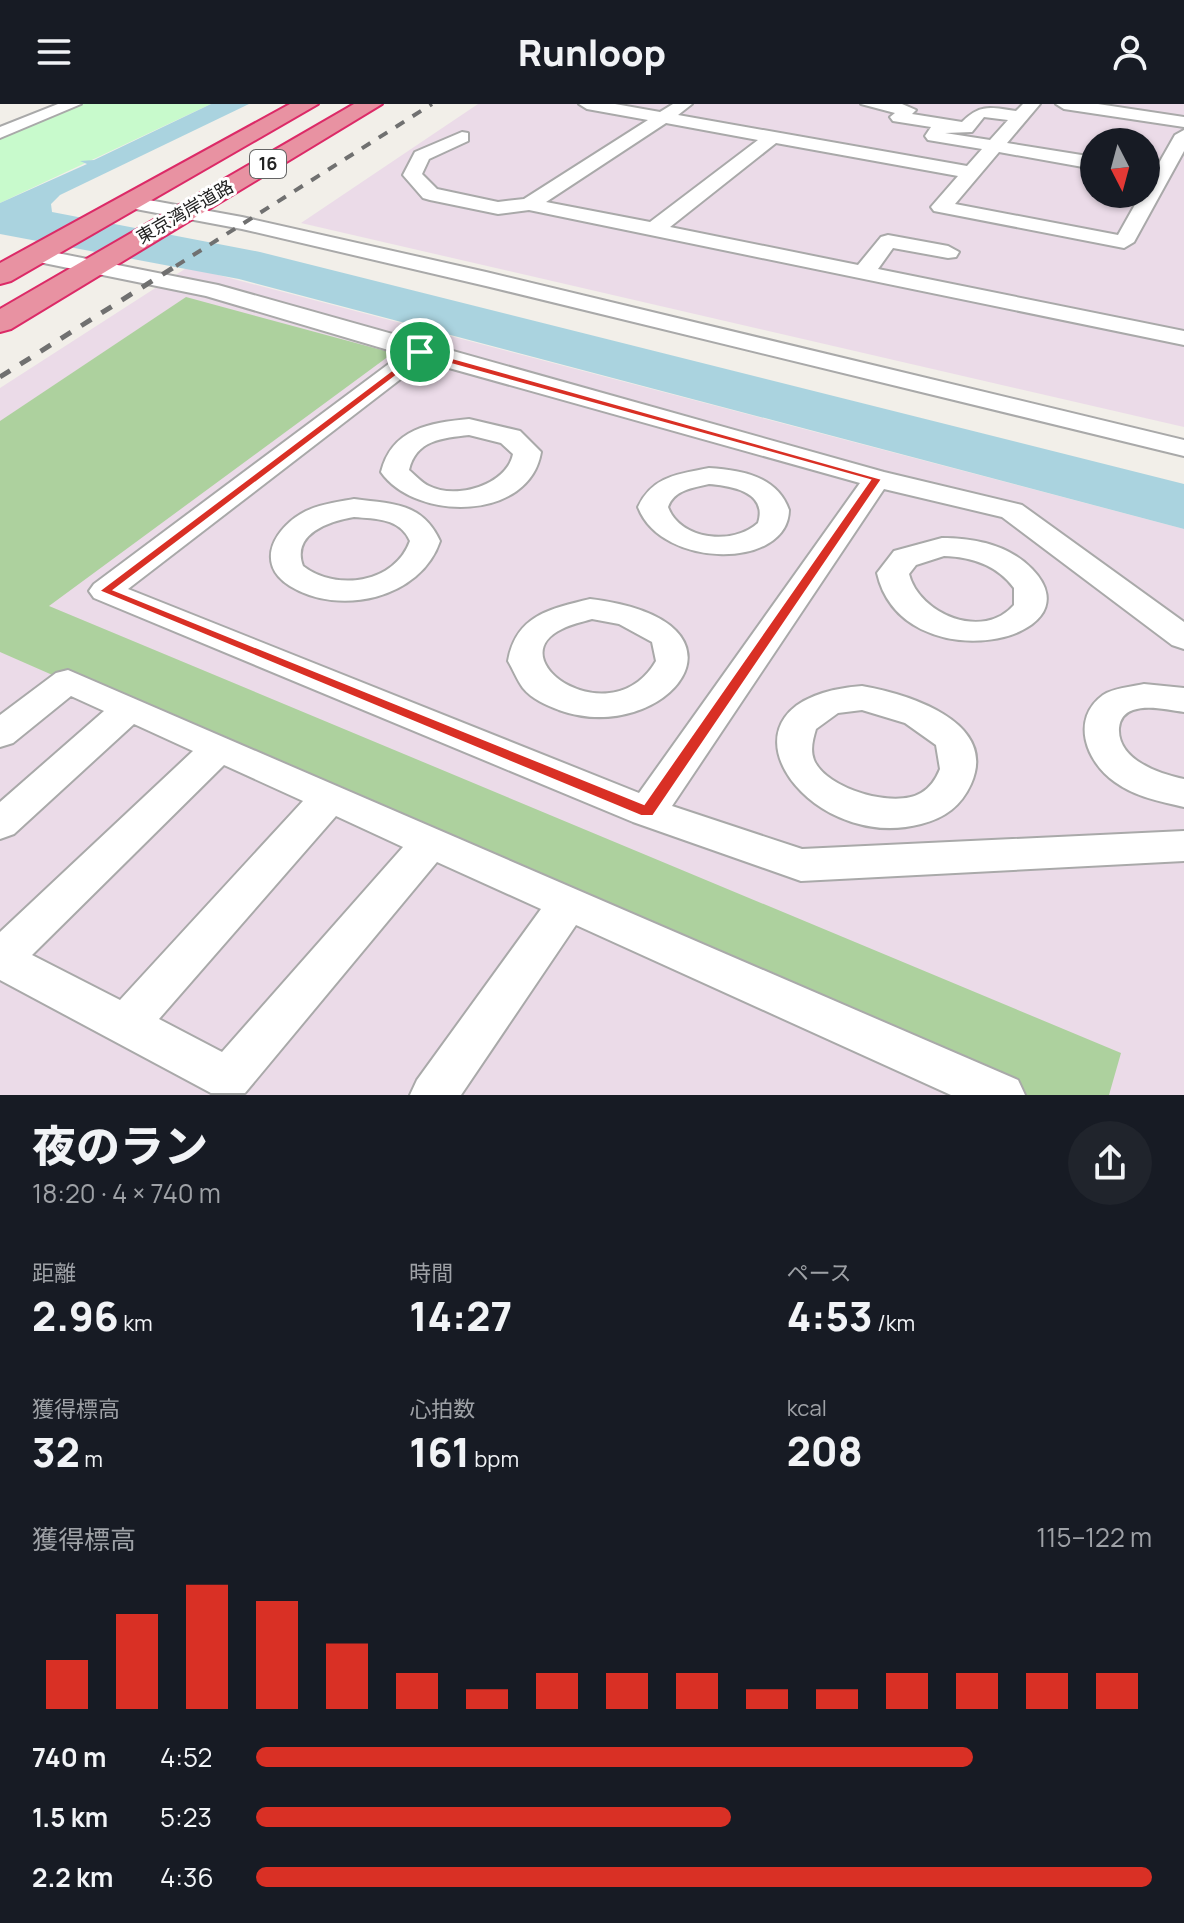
<!DOCTYPE html>
<html lang="ja">
<meta charset="utf-8">
<style>
:root{--surface:#171b24;--page:#20242c;--text:#f1f3f6;--muted:#9ea1a6;--accent:#d93025}
body{margin:0;font-family:Manrope,"Noto Sans JP",sans-serif;background:var(--page);color:var(--text);height:100vh;display:flex;flex-direction:column;font-size:30px;white-space:nowrap}
*{box-sizing:border-box;margin:0}
p{font-size:26px;color:var(--muted)}
.icon{flex:none;width:44px;height:44px;fill:none;stroke:currentColor;stroke-width:2;stroke-linecap:round;stroke-linejoin:round}
.map{position:relative;height:991px;overflow:hidden}
.details{display:flex;flex-direction:column;background:var(--surface);flex:1}
.details>*{flex:none}
.needle{width:52px;rotate:174deg}
.buttons{position:absolute;left:1080px;top:24px;display:grid;gap:16px}
.buttons a{display:grid;place-items:center;width:80px;height:80px;border-radius:50%;background:var(--surface);box-shadow:0 2px 6px #0004;font-size:40px}
.pin{position:absolute;display:grid;place-items:center;width:68px;height:68px;color:#fff;margin:-34px;border:4px solid #fff;border-radius:50%;box-shadow:0 2px 8px #0007}
.round{display:grid;place-items:center;flex:none;width:84px;height:84px;border-radius:42px;background:var(--page)}
.headline{display:flex;align-items:center;justify-content:space-between;height:136px;padding:0 32px}
h1{font-size:44px;font-weight:800;line-height:60px}
.stats{display:grid;grid-template-columns:repeat(3,1fr);gap:12px;height:136px;padding:8px 32px}
.stats div{display:grid;align-content:center}
.stats b{font-size:40px;font-weight:800}
.stats small{font-size:22px;font-weight:400}
.stats p{font-size:22px}
.chart{height:224px;padding:16px 32px}
.chart p{display:flex;justify-content:space-between}
.chart svg{width:100%;height:144px;margin-top:8px;stroke:var(--accent);stroke-width:6}
ul{padding:0 32px;list-style:none;font-size:26px}
li{display:grid;grid-template-columns:128px 96px 1fr;align-items:center;height:60px}
li i{height:20px;border-radius:10px;background:var(--accent)}
header{display:flex;justify-content:space-between;align-items:center;height:104px;padding:0 32px;background:var(--surface);font-size:36px;font-weight:800}
.map>svg:first-child{display:block}
.industrial{fill:#ebdbe8;fill-rule:evenodd}
.forest{fill:#add19e}
.park{fill:#c8facc}
.water{fill:#aad3df}
.lines{fill:none;stroke-linecap:round;stroke-linejoin:round}
.minor-casing{stroke:#a9a9a9;stroke-width:4}
.highway-casing{stroke:#dc2a67;stroke-width:4}
.minor{fill:#fff;fill-rule:evenodd}
.highway{fill:#e892a2;fill-rule:evenodd}
.rail-far1{stroke:#707070;stroke-width:4;stroke-dasharray:10 10;stroke-linecap:butt}
.rail{stroke:#707070;stroke-width:5;stroke-dasharray:12 12;stroke-linecap:butt}
.route{fill:#d93025;stroke:#fff;stroke-width:2;fill-rule:evenodd}
.labels{text-anchor:middle;stroke-width:6;stroke-linejoin:round;paint-order:stroke}
.shield{fill:#fff;stroke:#646464;stroke-width:2}
.shield-label{font-size:18px;font-weight:bold;fill:#222}
.far-street-label{font-size:18px;fill:#222;stroke:#fff}
</style>
<header><svg class="icon" aria-label="menu" viewBox="0 0 24 24"><path d="M4 6h16M4 12h16M4 18h16"/></svg>Runloop<svg class="icon" aria-label="person" viewBox="0 0 24 24"><circle cx="12" cy="8" r="4"/><path d="M4 21q1-7 8-7t8 7"/></svg></header>
<div class="map">
<svg width="1184" height="991" viewBox="0 0 1184 991">
<rect width="100%" height="100%" fill="#f2efe9"/>
<g class="industrial">
<path d="M478 0H1184V323L301 119ZM1094 38H1146V90H1094Z"/>
<polygon points="188,163 1184,425 1184,991 0,991 0,284"/>
</g>
<polygon class="forest" points="186,193 393,249 49,502 1121,949 1109,991 1010,991 0,548 0,317"/>
<polygon class="park" points="77,0 211,0 0,99 0,32"/>
<polygon class="water" points="211,0 249,0 60,91 51,100 52,108 260,148 1184,380 1184,425 239,175 0,130 0,99 87,60 80,57 94,56"/>
<g class="lines">
<defs>
<g id="minor">
<polygon points="58,0 81,0 0,34 0,23"/>
<path d="M579 0H615L660 8 673 0H692L678 11 967 62 982 45 928 36 925 32 931 23 893 17 890 13 895 9 861 0H902L916 6 912 10 962 18C980 0 990 3 1016 7L1023 0H1040L1007 39 1094 53V65L999 48 955 100 1118 131 1141 90H1146V82L1175 31 1184 26V47L1134 138 1124 144 934 107 931 103 958 72 776 39 670 123 858 161 881 133 888 131 948 142 959 148 956 153 948 154 893 144 878 165 1184 227V241L529 106 498 110 430 96 423 94 403 71 415 48 462 28 468 29V37L429 55 422 70 437 85 498 98 524 95 648 16 587 5ZM984 13 1008 16 990 36 945 29 972 28ZM666 19 758 36 650 118 546 98Z"/>
<polygon points="1056,0 1098,0 1184,13 1184,23 1064,5"/>
<polygon points="132,93 242,113 486,168 1184,336 1184,352 486,182 242,125 125,103 122,99 125,95"/>
<path d="M37 145 218 181 884 368 1022 401 1184 518V545L1172 541 1002 413 884 385 672 702 802 745 1184 727V757L801 777 633 718 94 494 89 487 94 480 402 250 206 192 29 156 26 151 29 146ZM424 257 860 379 639 689 128 485Z"/>
<path d="M469 315 520 327 541 348C530 417 416 418 381 368 392 324 430 319 469 315ZM469 331 501 339 513 350C507 381 456 396 429 382 422 379 415 371 409 366 416 336 442 334 469 331Z"/>
<path d="M709 364C741 366 777 372 789 406 788 466 661 465 638 403 652 372 679 370 709 364ZM709 380C732 382 768 388 758 419 733 442 680 436 668 403 674 386 692 384 709 380Z"/>
<path d="M354 395C392 400 422 398 440 437 421 494 340 513 290 482 253 459 276 422 306 407 321 400 338 398 354 395ZM354 413C376 415 400 414 410 437 395 479 337 488 303 462 291 430 329 417 354 413Z"/>
<path d="M942 434C974 434 1009 441 1032 465 1102 537 902 580 877 469L894 447ZM944 452C972 453 997 461 1014 484V501C983 537 919 510 909 470L916 461Z"/>
<path d="M590 495C770 517 666 644 559 606 546 601 532 595 523 584 517 576 513 565 508 557 516 511 550 505 590 495ZM592 515 619 520 652 538 656 557C612 633 497 556 562 525 571 520 582 518 592 515Z"/>
<path d="M68 566 1018 976 1025 991H951L576 821 461 991H410L417 976 541 805 437 758 245 989H211L0 876V828L193 647 134 620 14 730 0 735V698L104 607 71 592 13 639 0 643V611L56 569ZM224 661 303 697 120 896 32 851ZM336 712 403 743 222 948 159 915Z"/>
<path d="M1144 580 1184 584V608C1168 606 1149 601 1133 606 1124 609 1120 615 1119 624 1117 656 1160 670 1184 675V703C1159 697 1136 693 1115 678 1086 658 1070 615 1103 591 1113 584 1131 583 1144 580Z"/>
<path d="M862 582C907 590 999 617 971 680 961 702 945 714 921 720 805 751 696 595 862 582ZM862 606 905 619 936 641 940 665C936 675 930 684 921 689 895 705 826 685 814 656 810 646 813 635 816 625L838 609Z"/>
</g>
<g id="highway">
<polygon points="290,0 318,0 11,177 0,180 0,159"/>
<polygon points="354,0 382,0 11,225 0,228 0,205"/>
</g>
</defs>
<use href="#minor" class="minor-casing"/>
<use href="#highway" class="highway-casing"/>
<use href="#minor" class="minor"/>
<use href="#highway" class="highway"/>
<polyline class="rail-far1" points="176,162 432,0"/>
<polyline class="rail" points="0,273 179,160"/>
</g>
<path class="route" d="M420 245 882 375 653 712H641L99 487ZM422 252 870 376 644 700 114 486Z"/>
<g class="labels">
<rect class="shield" x="250" y="46" width="36" height="28" rx="6"/>
<g class="shield-label">
<text x="268" y="66">16</text>
</g>
<g class="far-street-label">
<text transform="translate(185 108) rotate(-30)" y="6">東京湾岸道路</text>
</g>
</g>
</svg>
<div class="buttons">
<a><svg class="needle" viewBox="-14 -14 28 28"><path d="M0-13l5 13h-10z" fill="#e53935"/><path d="M0 13l5-13h-10z" fill="#9ea1a6"/></svg></a>
</div>
<div class="pin" style="left:420px;top:248px;background:#1e9e55"><svg class="icon" aria-label="arrive" viewBox="0 0 24 24"><path d="M6 21V4h12l-3 4 3 4H6"/></svg></div>
</div>
<section class="details">
<div class="headline"><div><h1>夜のラン</h1><p>18:20 · 4 × 740 m</p></div><a class="round"><svg class="icon" aria-label="share" viewBox="0 0 24 24"><path d="M12 15V3M7 8l5-5 5 5M5 13v7h14v-7"/></svg></a></div>
<div class="stats">
<div><p>距離</p><b>2.96<small> km</small></b></div>
<div><p>時間</p><b>14:27</b></div>
<div><p>ペース</p><b>4:53<small> /km</small></b></div>
</div>
<div class="stats">
<div><p>獲得標高</p><b>32<small> m</small></b></div>
<div><p>心拍数</p><b>161<small> bpm</small></b></div>
<div><p>kcal</p><b>208</b></div>
</div>
<div class="chart"><p><span>獲得標高</span>115–122 m</p>
<svg viewBox="0 0 160 44" preserveAspectRatio="none"><path d="M5 44V29M15 44V15M25 44V6M35 44V11M45 44V24M55 44V33M65 44V38M75 44V33M85 44V33M95 44V33M105 44V38M115 44V38M125 44V33M135 44V33M145 44V33M155 44V33"/></svg>
</div>
<ul>
<li><b>740 m</b>4:52<i style="width:80%"></i></li>
<li><b>1.5 km</b>5:23<i style="width:53%"></i></li>
<li><b>2.2 km</b>4:36<i style="width:100%"></i></li>
</ul>
</section>
